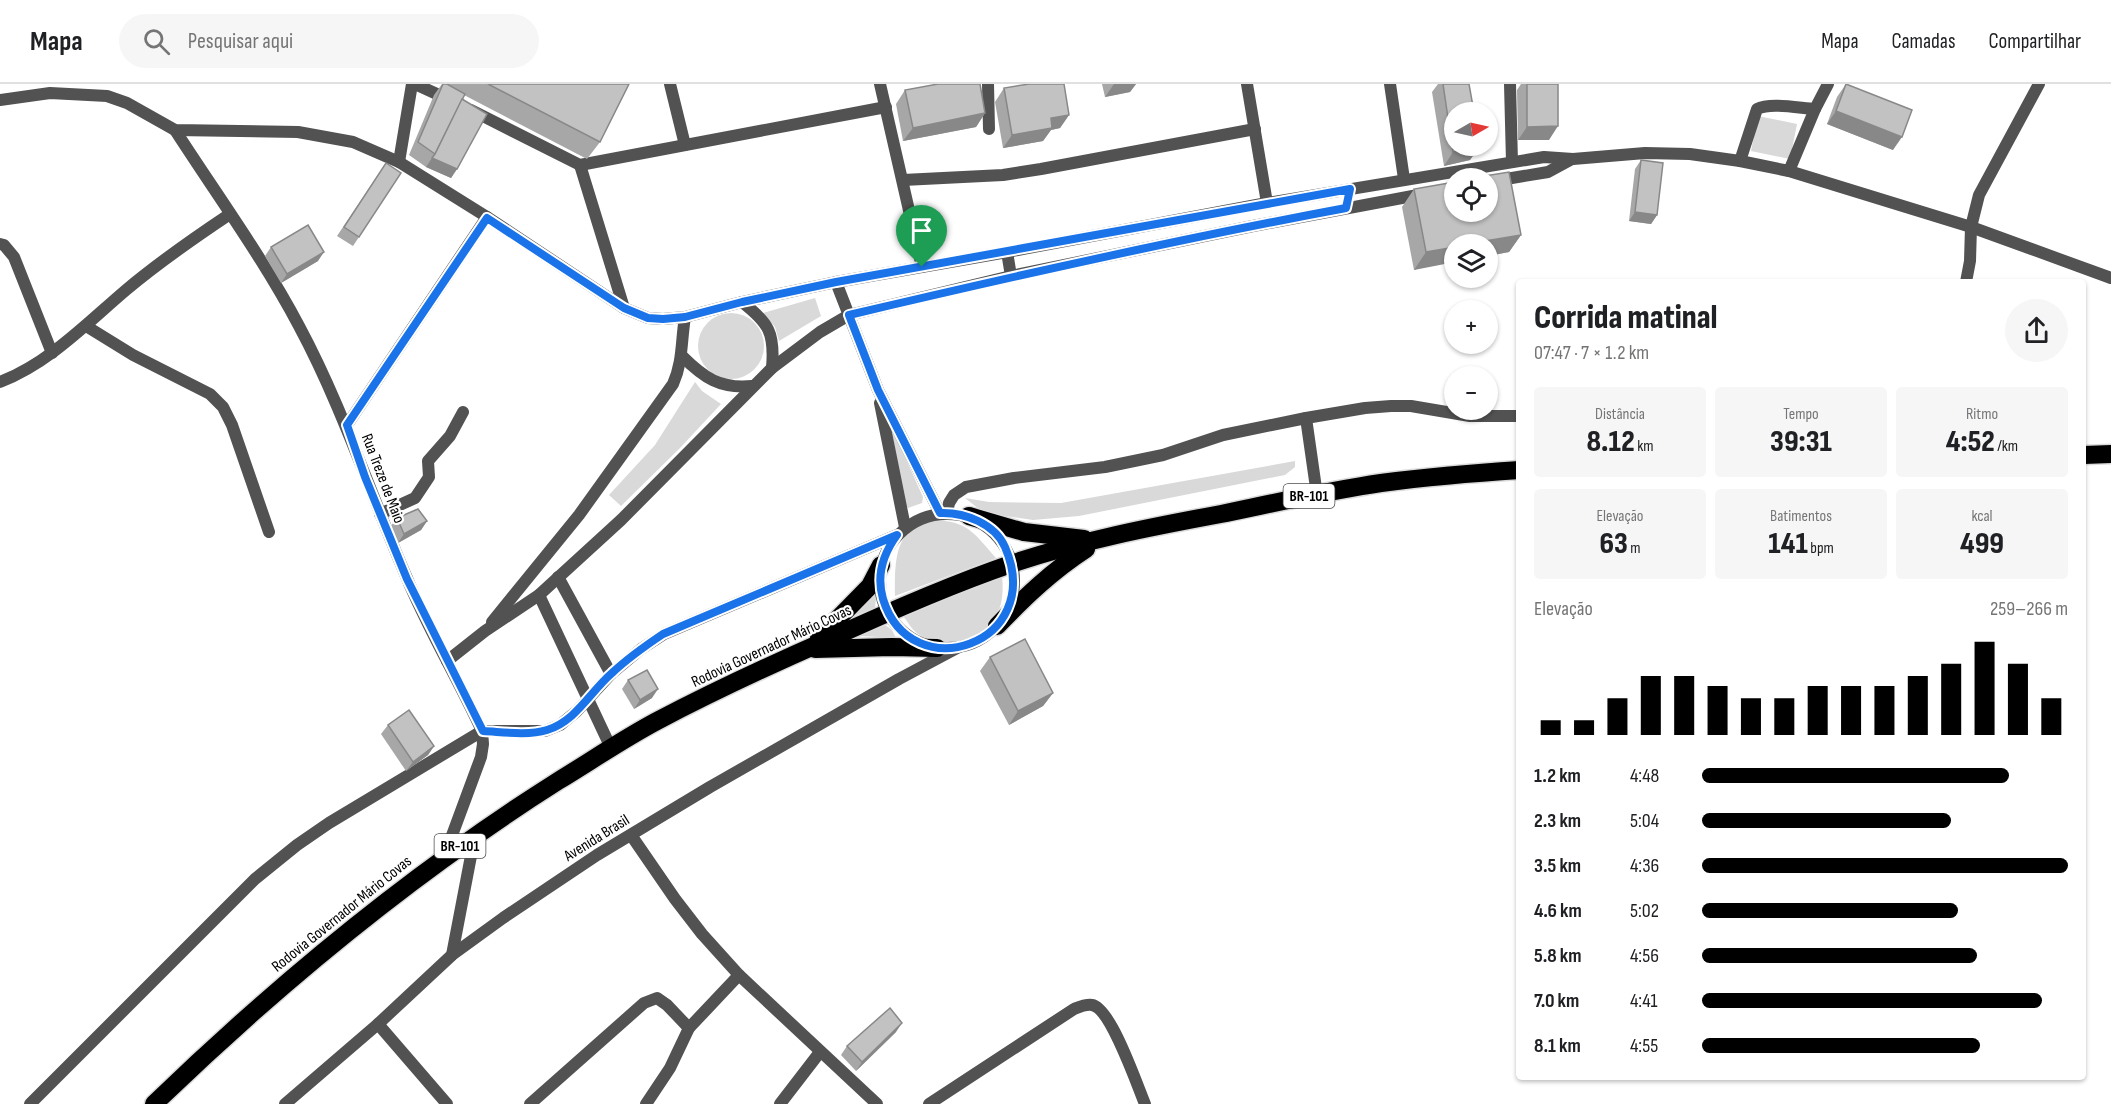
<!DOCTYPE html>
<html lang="pt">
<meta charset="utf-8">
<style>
:root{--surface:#fff;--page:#f6f6f6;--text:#202124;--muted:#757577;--line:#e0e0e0;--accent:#000}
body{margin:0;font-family:"Sofia Sans Condensed",sans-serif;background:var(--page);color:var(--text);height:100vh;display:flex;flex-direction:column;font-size:22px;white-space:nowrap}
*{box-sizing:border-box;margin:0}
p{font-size:20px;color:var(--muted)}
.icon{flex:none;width:33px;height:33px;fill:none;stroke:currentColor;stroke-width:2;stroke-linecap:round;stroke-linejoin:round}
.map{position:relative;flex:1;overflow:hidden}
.sheet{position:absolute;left:1516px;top:195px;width:570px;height:801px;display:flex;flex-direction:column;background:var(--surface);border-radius:6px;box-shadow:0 2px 4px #0004}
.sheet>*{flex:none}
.needle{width:39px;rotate:81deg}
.tools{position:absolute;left:1444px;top:18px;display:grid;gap:12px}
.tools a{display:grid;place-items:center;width:54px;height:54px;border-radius:50%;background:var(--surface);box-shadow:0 2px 4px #0004;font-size:30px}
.pin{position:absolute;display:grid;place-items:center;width:51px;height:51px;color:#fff;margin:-62px -26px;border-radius:50% 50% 50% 0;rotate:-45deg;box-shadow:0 0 6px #0007}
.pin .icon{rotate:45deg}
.round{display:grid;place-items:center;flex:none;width:63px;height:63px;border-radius:32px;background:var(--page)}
.overview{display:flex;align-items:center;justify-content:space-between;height:102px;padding:0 18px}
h1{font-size:33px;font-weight:800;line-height:45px}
.stats{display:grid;grid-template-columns:repeat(3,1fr);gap:9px;height:102px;padding:6px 18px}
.stats div{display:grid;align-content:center;border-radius:6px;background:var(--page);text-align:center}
.stats b{font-size:30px;font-weight:800}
.stats small{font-size:16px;font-weight:400}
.stats p{font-size:16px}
.chart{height:168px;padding:12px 18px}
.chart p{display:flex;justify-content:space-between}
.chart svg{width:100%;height:108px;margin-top:6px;stroke:var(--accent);stroke-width:6}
ul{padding:0 18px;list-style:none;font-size:20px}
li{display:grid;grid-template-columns:96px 72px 1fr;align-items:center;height:45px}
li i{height:15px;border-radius:8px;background:var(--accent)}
header{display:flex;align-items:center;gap:36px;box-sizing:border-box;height:84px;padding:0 30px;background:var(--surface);border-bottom:2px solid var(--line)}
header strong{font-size:28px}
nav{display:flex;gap:33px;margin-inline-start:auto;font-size:21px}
.search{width:420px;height:54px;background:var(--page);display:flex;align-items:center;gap:15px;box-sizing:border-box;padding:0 21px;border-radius:33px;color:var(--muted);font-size:22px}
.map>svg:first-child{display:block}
.green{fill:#d9d9d9}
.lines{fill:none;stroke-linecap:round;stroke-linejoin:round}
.highway-casing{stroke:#dbdbdb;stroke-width:21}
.street{stroke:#525252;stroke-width:12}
.highway{stroke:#000;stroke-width:18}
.wall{fill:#a7a7a7}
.shaded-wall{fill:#888}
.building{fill:#c2c2c2;stroke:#888;stroke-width:1.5}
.route-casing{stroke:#fff;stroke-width:12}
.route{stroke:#1a73e8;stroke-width:8}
.labels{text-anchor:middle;stroke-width:4.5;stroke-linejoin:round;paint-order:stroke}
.shield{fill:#fff;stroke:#4c4c4c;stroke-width:1.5}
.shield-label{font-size:15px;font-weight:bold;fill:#000}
.street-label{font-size:16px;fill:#000;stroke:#fff}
</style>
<header>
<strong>Mapa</strong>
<div class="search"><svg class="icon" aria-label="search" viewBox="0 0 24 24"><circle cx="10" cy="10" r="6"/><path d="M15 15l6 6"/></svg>Pesquisar aqui</div>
<nav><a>Mapa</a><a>Camadas</a><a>Compartilhar</a></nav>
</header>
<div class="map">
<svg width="2111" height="1020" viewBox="0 0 2111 1020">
<rect width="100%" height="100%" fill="#fff"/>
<g class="green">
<polygon points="1758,32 1797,40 1790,75 1751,67"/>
<polygon points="815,214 821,232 779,257 775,243 763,229"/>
<circle cx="731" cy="262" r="33"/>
<polygon points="695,298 702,307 721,320 680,364 621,422 609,411 655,361"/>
<polygon points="891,342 923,413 922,419 908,424 905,421"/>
<polygon points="1295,377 1295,383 1285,391 1079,432 1033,436 984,429 965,414 989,418 1061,419"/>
<path d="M933 436C968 437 974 449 996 474L895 512C895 489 893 458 914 443 919 440 927 438 933 436Z"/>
<path d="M1002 493C1004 509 1002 528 990 541 973 560 939 565 918 550 912 546 908 538 903 532Z"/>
<polygon points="874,506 876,514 875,524 851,533"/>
<polygon points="884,540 892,546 896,554 860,552"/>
</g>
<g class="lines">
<defs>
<g id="highway">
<polyline points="2084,371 2111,370"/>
<polyline points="969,432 1024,448 1084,455"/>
<path d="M997 542C1025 513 1052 487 1086 465"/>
<polyline points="819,554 870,502 881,481"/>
<polyline points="815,565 892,563 937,564"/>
<path d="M154 1020C279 899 411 790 558 697 591 677 623 655 657 637 712 608 768 582 825 557 886 529 947 502 1011 480 1079 457 1151 443 1221 430 1274 419 1327 407 1381 399 1427 393 1473 389 1520 386"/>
</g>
</defs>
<use href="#highway" class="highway-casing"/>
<g class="street">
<polyline points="415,0 450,16"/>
<polyline points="670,0 685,61"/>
<polyline points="880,0 922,183"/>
<polyline points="988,0 989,45"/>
<polyline points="1247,0 1267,119"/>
<polyline points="1390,0 1404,95"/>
<polyline points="1510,0 1512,78"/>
<polyline points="0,16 50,9 107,12 127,19 175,46 298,48 353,58 399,78 487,133 624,224 648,234 663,235 685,233 742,218 836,198 1007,168 1267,119 1544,73 1573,75 1645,69 1690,70 1740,77 1789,87 1971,143 2111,194"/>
<polyline points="1815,25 1828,0"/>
<polyline points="471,26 580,81 886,23"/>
<path d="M175 46C217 111 263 174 299 242 342 322 370 409 406 492 428 545 458 595 482 647L483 660 481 673 444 773"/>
<path d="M1740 77 1757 25C1770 18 1799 24 1815 25L1789 87"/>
<polyline points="399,78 412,0"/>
<polyline points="580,81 624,224"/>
<polyline points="903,96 1003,91 1041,85 1255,45"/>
<polyline points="1488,98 1548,88 1572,75"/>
<polyline points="0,160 4,161 14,173 52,269"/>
<polyline points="1007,168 1011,192"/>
<polyline points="836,198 878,306 940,429"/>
<polyline points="1966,198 1970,177 1971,143 1979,111 2039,0"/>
<path d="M742 218C769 239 775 249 772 284"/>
<polyline points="86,242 133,271 210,310 223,323 232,341 269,448"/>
<path d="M682 272C704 294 720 305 752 302"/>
<path d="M0 298C49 279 86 240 126 206 158 179 194 154 230 130"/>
<polyline points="880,319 905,443"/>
<polyline points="1306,334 1317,411"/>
<polyline points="347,341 487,133"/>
<polyline points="947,429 949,419 954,411 966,403 1014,394 1105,383 1163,371 1223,351 1306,334 1365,324 1391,322 1411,322 1470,332 1520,332"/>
<circle cx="947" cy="497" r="67"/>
<polyline points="380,430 415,414 429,393 428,377 450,352 463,328"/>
<polyline points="558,493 611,590"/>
<polyline points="539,511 611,664"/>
<path d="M492 538 579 431 673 300C683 278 681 257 685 233"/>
<polyline points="447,577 485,547 539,511 621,436 772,284 820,248 849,231 1011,192 1253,142 1455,104"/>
<polyline points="631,751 675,815 702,850 739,891 877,1020"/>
<polyline points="452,871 475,751"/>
<polyline points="378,940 447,1020"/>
<polyline points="689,944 739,891"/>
<polyline points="30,1020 255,795 297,761 329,739 482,647 545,647 560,641 577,627 611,590 641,565 664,550 897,451"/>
<polyline points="285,1020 378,940 452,871 503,834 597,771 710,703 899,595 959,563"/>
<polyline points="530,1020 644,919 657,914 667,921 689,944 670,984 646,1020"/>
<polyline points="780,1020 820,968"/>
<path d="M929 1020 1074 925C1079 923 1086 920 1092 921 1111 924 1137 1001 1145 1020"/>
</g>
<use href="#highway" class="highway"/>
</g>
<g class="wall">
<polygon points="442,0 629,0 600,58 587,75 464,11 462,15 457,85 451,94 426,83 409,71 434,11"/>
<polygon points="1102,0 1136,0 1130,8 1105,13"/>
<polygon points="1438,0 1469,0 1479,63 1470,76 1444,82 1432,8"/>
<polygon points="1521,0 1558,0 1549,56 1518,56 1517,6"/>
<polygon points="1846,0 1893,66 1827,40 1837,13"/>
<polygon points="1004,4 1069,31 1060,44 1051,46 1043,57 1003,64 995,18"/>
<polygon points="905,6 985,29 976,43 903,57 896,20"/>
<polygon points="1641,76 1657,131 1651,140 1629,137 1635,85"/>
<polygon points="386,79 359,153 353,162 337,152"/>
<polygon points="1414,105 1521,151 1509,168 1488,172 1488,160 1414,186 1402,123"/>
<polygon points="271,163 318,177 281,199 265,172"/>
<polygon points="397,434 427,437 421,446 398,459 390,443"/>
<polygon points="990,573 1053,609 1043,622 1009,641 980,587"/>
<polygon points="628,596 652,614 634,625 622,605"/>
<polygon points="388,641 434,662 428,671 406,687 381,650"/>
<polygon points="896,948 856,987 841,971 847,962"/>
</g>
<g class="shaded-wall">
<polygon points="1114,0 1136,0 1130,8 1105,13"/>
<polygon points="1836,27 1902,53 1893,66 1827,40"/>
<polygon points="985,29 976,43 903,57 913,44"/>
<polygon points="1069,31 1060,44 1051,46 1043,57 1003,64 1012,51 1051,34"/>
<polygon points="1558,42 1549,56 1518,56 1527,43"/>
<polygon points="1479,63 1470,76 1444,82 1453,68"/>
<polygon points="432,74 457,85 451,94 426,83"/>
<polygon points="1635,128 1657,131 1651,140 1629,137"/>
<polygon points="1521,151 1509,168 1488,172 1488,160 1467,160"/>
<polygon points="1455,163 1455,178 1414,186 1426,168"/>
<polygon points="324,168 318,177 281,199 287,190"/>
<polygon points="427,437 421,446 398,459 404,450"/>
<polygon points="658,605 652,614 634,625 640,616"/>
<polygon points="1053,609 1043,622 1009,641 1018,627"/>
<polygon points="434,662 428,671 406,687 413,678"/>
<polygon points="902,939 896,948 856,987 862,978"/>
</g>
<g class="building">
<polygon points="443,0 447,0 465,10 435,70 418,58"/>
<polygon points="488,0 629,0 600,58"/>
<polygon points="938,0 980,0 985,29 913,44 905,6"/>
<polygon points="1029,0 1064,0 1069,31 1051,34 1052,44 1012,51 1004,4"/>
<polygon points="1443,0 1469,0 1474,28 1455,28 1455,62 1479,62 1479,63 1453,68"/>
<polygon points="1527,0 1558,0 1558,42 1527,43"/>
<polygon points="1846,0 1912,26 1902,53 1836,27"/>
<polygon points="462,15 487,30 457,85 432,74 435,70"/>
<polygon points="1641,76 1663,79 1657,131 1635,128"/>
<polygon points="386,79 401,89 359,153 344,143"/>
<polygon points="1509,88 1521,151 1467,160 1455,160 1455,163 1426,168 1414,105 1455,98 1455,128 1488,128 1488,94 1472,94"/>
<polygon points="308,141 324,168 287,190 271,163"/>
<polygon points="418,425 427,437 404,450 397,434"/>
<polygon points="1025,555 1053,609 1018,627 990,573"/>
<polygon points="647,586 658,605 640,616 628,596"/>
<polygon points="409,626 434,662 413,678 388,641"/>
<polygon points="890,924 902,939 862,978 847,962"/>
</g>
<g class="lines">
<defs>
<path id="route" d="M1350 105 1346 124C1179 155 1014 192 849 231L878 306 940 429C965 428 995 440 1005 463 1047 560 911 606 883 515 876 491 883 470 897 451L663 550C645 562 628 574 612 589 590 608 576 637 547 646 527 652 503 648 483 647L407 495 365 393 347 341 487 134 624 224 648 234 663 235 685 233 742 218 836 198Z"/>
</defs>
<use href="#route" class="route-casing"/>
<use href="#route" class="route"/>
</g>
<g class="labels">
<g class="shield">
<rect x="1283.5" y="400" width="51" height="24" rx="4.5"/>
<rect x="434.5" y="750" width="51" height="24" rx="4.5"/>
</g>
<g class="shield-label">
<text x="1309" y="417">BR-101</text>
<text x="460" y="767">BR-101</text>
</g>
<g class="street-label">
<text transform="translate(384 394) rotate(69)" y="6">Rua Treze de Maio</text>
<text transform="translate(771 561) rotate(-25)" y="6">Rodovia Governador Mário Covas</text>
<text transform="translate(596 753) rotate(-32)" y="6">Avenida Brasil</text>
<text transform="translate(341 829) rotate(-39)" y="6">Rodovia Governador Mário Covas</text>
</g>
</g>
</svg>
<div class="tools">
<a><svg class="needle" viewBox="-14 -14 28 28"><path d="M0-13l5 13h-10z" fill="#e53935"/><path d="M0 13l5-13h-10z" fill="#757577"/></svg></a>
<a><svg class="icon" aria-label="locate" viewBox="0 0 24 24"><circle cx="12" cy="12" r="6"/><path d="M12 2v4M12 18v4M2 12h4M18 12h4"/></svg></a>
<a><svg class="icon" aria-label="layers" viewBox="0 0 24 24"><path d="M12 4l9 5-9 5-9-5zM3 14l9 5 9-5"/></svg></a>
<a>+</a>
<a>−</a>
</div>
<div class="pin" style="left:922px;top:183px;background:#1e9e55"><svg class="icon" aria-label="arrive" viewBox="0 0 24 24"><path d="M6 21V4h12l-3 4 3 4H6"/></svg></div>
<section class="sheet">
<div class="overview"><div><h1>Corrida matinal</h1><p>07:47 · 7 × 1.2 km</p></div><a class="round"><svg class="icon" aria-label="share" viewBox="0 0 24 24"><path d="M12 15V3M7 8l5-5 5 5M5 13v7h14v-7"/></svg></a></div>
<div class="stats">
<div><p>Distância</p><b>8.12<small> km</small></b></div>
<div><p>Tempo</p><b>39:31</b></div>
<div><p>Ritmo</p><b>4:52<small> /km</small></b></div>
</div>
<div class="stats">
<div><p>Elevação</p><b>63<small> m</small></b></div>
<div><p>Batimentos</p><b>141<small> bpm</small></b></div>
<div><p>kcal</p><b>499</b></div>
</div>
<div class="chart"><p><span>Elevação</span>259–266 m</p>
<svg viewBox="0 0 160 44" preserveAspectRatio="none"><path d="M5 44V38M15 44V38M25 44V29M35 44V20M45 44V20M55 44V24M65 44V29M75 44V29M85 44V24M95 44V24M105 44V24M115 44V20M125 44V15M135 44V6M145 44V15M155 44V29"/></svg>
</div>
<ul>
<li><b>1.2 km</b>4:48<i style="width:84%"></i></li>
<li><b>2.3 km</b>5:04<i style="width:68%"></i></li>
<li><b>3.5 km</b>4:36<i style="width:100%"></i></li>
<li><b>4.6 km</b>5:02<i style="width:70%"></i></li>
<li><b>5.8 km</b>4:56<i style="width:75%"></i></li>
<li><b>7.0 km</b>4:41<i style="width:93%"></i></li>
<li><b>8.1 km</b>4:55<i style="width:76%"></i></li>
</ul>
</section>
</div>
